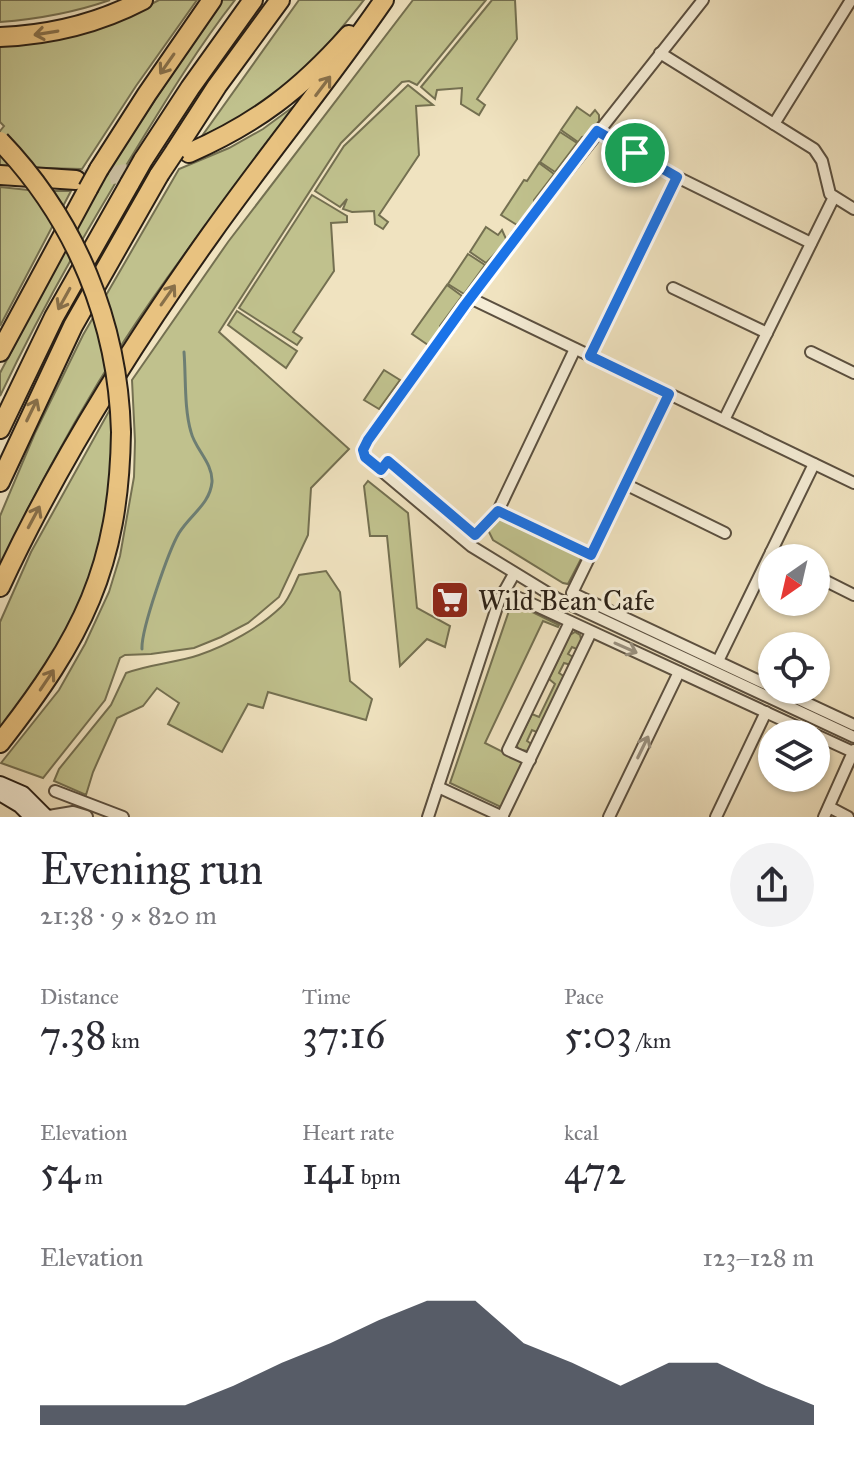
<!DOCTYPE html>
<meta charset="utf-8">
<style>
:root{--surface:#fff;--page:#f2f2f3;--text:#2b2b33;--muted:#7c7c81;--accent:#111827}
body{margin:0;font-family:"IM FELL Great Primer",serif;background:var(--page);color:var(--text);height:100vh;display:flex;flex-direction:column;font-size:30px;white-space:nowrap}
*{box-sizing:border-box;margin:0}
p{font-size:26px;color:var(--muted)}
.icon{flex:none;width:44px;height:44px;fill:none;stroke:currentColor;stroke-width:2;stroke-linecap:round;stroke-linejoin:round}
.map{position:relative;height:817px;overflow:hidden}
.sheet{display:flex;flex-direction:column;background:var(--surface);flex:1}
.sheet>*{flex:none}
.needle{width:52px;rotate:214deg}
.tools{position:absolute;left:758px;top:544px;display:grid;gap:16px}
.tools a{display:grid;place-items:center;width:72px;height:72px;border-radius:50%;background:var(--surface);box-shadow:0 2px 6px #0004;font-size:40px}
.pin{position:absolute;display:grid;place-items:center;width:68px;height:68px;color:#fff;margin:-34px;border:4px solid #fff;border-radius:50%;box-shadow:0 2px 8px #0007}
.round{display:grid;place-items:center;flex:none;width:84px;height:84px;border-radius:42px;background:var(--page)}
.headline{display:flex;align-items:center;justify-content:space-between;height:136px;padding:0 40px}
h1{font-size:44px;font-weight:600;line-height:60px}
.metrics{display:grid;grid-template-columns:repeat(3,1fr);gap:12px;height:136px;padding:8px 40px}
.metrics div{display:grid;align-content:center}
.metrics b{font-size:40px;font-weight:600}
.metrics small{font-size:22px;font-weight:400}
.metrics p{font-size:22px}
.chart{height:224px;padding:16px 40px}
.chart p{display:flex;justify-content:space-between}
.chart svg{width:100%;height:144px;margin-top:8px;fill:var(--accent);opacity:.7}
.map>svg:first-child{display:block}
.green{fill:#c0c18d;stroke:#747051;stroke-width:2}
.lines{fill:none;stroke-linecap:round;stroke-linejoin:round}
.stream{stroke:#6d7e73;stroke-width:3}
.motorway-tunnel{stroke:#c8bc9e;stroke-width:18;stroke-dasharray:18 9;stroke-linecap:butt}
.minor-casing{stroke:#5b5040;stroke-width:14}
.tertiary-casing{stroke:#5b5040;stroke-width:16}
.secondary-casing{stroke:#291f15;stroke-width:18}
.motorway-casing{stroke:#291f15;stroke-width:22}
.minor{stroke:#f5edd6;stroke-width:10}
.tertiary{stroke:#f5edd6;stroke-width:12}
.secondary{stroke:#f5edd6;stroke-width:14}
.motorway{stroke:#e8c280;stroke-width:18}
.motorway-bridge-casing{stroke:#291f15;stroke-width:22;stroke-linecap:butt}
.motorway-bridge{stroke:#e8c280;stroke-width:18}
.oneway{stroke:#88704a}
.oneway2{stroke:#99907f}
.route-casing{stroke:#fff;stroke-width:16}
.route{stroke:#1a73e8;stroke-width:10}
.labels{text-anchor:middle;stroke-width:6;stroke-linejoin:round;paint-order:stroke}
.poi-label{font-size:28px;fill:#291f15;stroke:#f5edd6;text-anchor:start}
</style>
<div class="map">
<svg width="854" height="817" viewBox="0 0 854 817">
<rect width="100%" height="100%" fill="#f0e3c0"/>
<filter id="stains"><feTurbulence type="fractalNoise" baseFrequency=".0025" numOctaves="4"/><feColorMatrix values="0 0 0 0 .2 0 0 0 0 .09 0 0 0 0 .02 0 0 0 .5 -.17"/></filter>
<radialGradient id="worn" r=".72"><stop offset=".6" stop-color="#630" stop-opacity="0"/><stop offset="1" stop-color="#630" stop-opacity=".3"/></radialGradient>
<g class="green">
<path d="M0 0H110C73 13 39 19 0 22Z"/>
<polygon points="159,0 197,0 136,86 82,169 0,167 0,131 4,126 0,122 0,44 136,12"/>
<path d="M222 0H235C196 50 163 105 130 159 83 236 39 314 0 396V373L100 182Z"/>
<path d="M299 0H364C332 40 298 84 254 111 238 121 219 128 202 136Z"/>
<polygon points="413,0 486,0 417,85 409,81 402,82 341,143 219,332 349,449 311,488 308,535 279,597 248,623 221,637 194,648 151,654 125,655 120,658 105,700 43,778 1,763 59,690 85,644 109,592 120,556 134,477 135,441 132,380 228,242"/>
<polygon points="492,0 515,0 517,39 477,99 485,105 479,115 461,104 462,88 437,90 435,99 421,87"/>
<polygon points="408,85 433,105 416,106 419,155 379,215 388,222 383,229 375,224 374,211 352,212 343,209 347,199 340,207 315,191 344,146"/>
<path d="M301 101C241 180 178 258 124 341 78 413 37 488 0 565V516L35 433 83 335 179 169 229 148 263 129Z"/>
<polygon points="577,107 590,116 595,110 599,115 599,121 587,136 582,137 578,142 561,130"/>
<polygon points="560,132 577,143 555,172 540,162"/>
<polygon points="539,163 554,174 534,200 534,204 517,225 501,215 524,180 527,181"/>
<polygon points="0,187 38,191 71,191 0,326"/>
<polygon points="312,195 347,216 347,222 331,223 334,271 293,332 302,338 297,345 239,308"/>
<polygon points="486,227 498,235 502,230 507,241 486,263 470,252"/>
<polygon points="468,254 485,265 464,294 448,284"/>
<polygon points="447,285 462,296 440,326 441,331 428,345 412,334"/>
<polygon points="237,311 297,351 286,368 228,325"/>
<polygon points="384,370 400,380 379,409 364,400"/>
<polygon points="113,404 115,442 102,551 58,653 0,730 0,622 31,552"/>
<polygon points="368,481 408,513 417,608 450,626 445,647 427,639 400,666 387,536 370,536 364,486"/>
<polygon points="499,517 579,556 581,559 568,584 563,583 493,540 488,530"/>
<path d="M326 571 340 592 350 681 372 699 366 720 268 692 263 708 248 704 222 752 168 724 179 703 157 688 143 706 117 718 93 772 86 795 54 781 59 769 111 705 126 673C150 664 175 663 199 655 228 645 259 628 281 607 289 600 294 585 299 575Z"/>
<polygon points="512,602 559,625 558,627 543,621 485,743 527,764 505,809 450,783"/>
<polygon points="575,632 580,635 582,643 579,650 572,647 568,654 575,658 571,665 564,663 559,673 565,677 539,733 532,730 527,741 533,745 527,751 518,749 516,742 518,743 532,714 539,717 555,684 549,679 570,635"/>
</g>
<g class="lines">
<path class="stream" d="M142 649C141 629 169 550 179 533 190 515 210 504 212 482 213 463 195 449 191 432 184 408 186 377 184 352"/>
<polyline class="motorway-tunnel" points="83,179 142,171 174,159"/>
<defs>
<g id="minor">
<polyline points="703,0 517,235 368,440 363,450 365,457 471,546 556,598 854,737"/>
<polyline points="660,53 814,149 822,161 830,194 854,209"/>
<polyline points="774,124 851,0"/>
<polyline points="597,131 677,177 811,243"/>
<polyline points="673,288 767,333"/>
<polyline points="470,298 854,483"/>
<polyline points="811,352 854,373"/>
<polyline points="590,356 677,177"/>
<polyline points="669,394 572,593 772,687"/>
<polyline points="724,420 834,197"/>
<polyline points="381,470 388,461 475,535 498,511 575,349"/>
<polyline points="625,484 725,533"/>
<polyline points="498,511 591,555"/>
<polyline points="771,552 781,558"/>
<polyline points="816,576 854,595"/>
<polyline points="504,591 813,734"/>
<polyline points="718,661 814,464"/>
<polyline points="779,690 854,725"/>
<polyline points="816,735 853,752"/>
<polyline points="530,760 508,750 570,622"/>
<polyline points="438,787 503,817"/>
<polyline points="55,791 123,817"/>
<polyline points="829,807 848,817"/>
<polyline points="428,817 499,601 514,574"/>
<polyline points="502,817 591,632"/>
<polyline points="609,817 679,672"/>
<polyline points="716,817 766,712"/>
<polyline points="824,817 854,750"/>
</g>
<polyline id="tertiary" points="49,817 73,813 86,817"/>
<g id="secondary">
<polyline points="0,784 23,794 46,817"/>
<polyline points="0,793 20,805 32,817"/>
</g>
<g id="motorway">
<path d="M0 37C50 35 99 23 143 0"/>
<polyline points="175,151 217,86 280,0"/>
<path d="M189 153C257 123 300 90 349 35"/>
<polyline points="143,160 190,88 253,0"/>
<polyline points="99,169 147,94 212,0"/>
<polyline points="0,175 76,180"/>
<polyline points="0,352 88,189"/>
<polyline points="0,429 54,317 130,183"/>
<polyline points="0,482 73,326 159,175"/>
<path d="M0 587C58 462 131 346 211 234 267 155 329 80 384 0"/>
<path d="M0 743C82 638 119 568 121 432"/>
</g>
</defs>
<use href="#minor" class="minor-casing"/>
<use href="#tertiary" class="tertiary-casing"/>
<use href="#secondary" class="secondary-casing"/>
<use href="#motorway" class="motorway-casing"/>
<use href="#minor" class="minor"/>
<use href="#tertiary" class="tertiary"/>
<use href="#secondary" class="secondary"/>
<use href="#motorway" class="motorway"/>
<defs>
<g id="motorway-bridge">
<path d="M0 141C76 220 118 322 121 432"/>
<polyline points="159,175 175,151"/>
<polyline points="130,183 143,160"/>
<polyline points="88,189 99,169"/>
</g>
</defs>
<use href="#motorway-bridge" class="motorway-bridge-casing"/>
<use href="#motorway-bridge" class="motorway-bridge"/>
</g>
<defs><path id="oneway-shaft" d="M-6 0H5M1.5-3L5.5 0L1.5 3" fill="none" stroke-width="1.6" stroke-linecap="round" stroke-linejoin="round" transform="scale(2)"/></defs>
<g class="oneway">
<use href="#oneway-shaft" transform="translate(46 33) rotate(171)"/>
<use href="#oneway-shaft" transform="translate(167 64) rotate(125)"/>
<use href="#oneway-shaft" transform="translate(323 86) rotate(-53)"/>
<use href="#oneway-shaft" transform="translate(168 295) rotate(-55)"/>
<use href="#oneway-shaft" transform="translate(64 299) rotate(119)"/>
<use href="#oneway-shaft" transform="translate(32 410) rotate(-64)"/>
<use href="#oneway-shaft" transform="translate(34 517) rotate(-62)"/>
<use href="#oneway-shaft" transform="translate(47 680) rotate(-56)"/>
</g>
<g class="oneway2">
<use href="#oneway-shaft" transform="translate(626 648) rotate(24)"/>
<use href="#oneway-shaft" transform="translate(643 747) rotate(-64)"/>
</g>
<g class="lines">
<defs>
<polygon id="route" points="597,131 677,177 590,356 669,394 591,555 498,511 475,535 388,461 381,470 365,457 363,450 368,440 465,305"/>
</defs>
<use href="#route" class="route-casing"/>
<use href="#route" class="route"/>
</g>
<defs>
<symbol id="supermarket-square" viewBox="-11 -11 22 22"><rect x="-9" y="-9" width="18" height="18" rx="4" fill="#8f2418" stroke="#f5edd6"/><path d="M-6-5.5h2.5l.6 2H6L4.5 2H-2.5L-4.4-4H-6ZM-1.5 3.2a1.3 1.3 0 1 0 .1 0ZM3 3.2a1.3 1.3 0 1 0 .1 0Z" fill="#fff"/></symbol>
</defs>
<g fill-rule="evenodd">
<use href="#supermarket-square" x="428" y="578" width="44" height="44"/>
</g>
<g class="labels">
<g class="poi-label">
<text x="478" y="610">Wild Bean Cafe</text>
</g>
</g>
<rect width="100%" height="100%" filter="url(#stains)"/>
<rect width="100%" height="100%" fill="url(#worn)"/>
</svg>
<div class="tools">
<a><svg class="needle" viewBox="-14 -14 28 28"><path d="M0-13l5 13h-10z" fill="#e53935"/><path d="M0 13l5-13h-10z" fill="#7c7c81"/></svg></a>
<a><svg class="icon" aria-label="locate" viewBox="0 0 24 24"><circle cx="12" cy="12" r="6"/><path d="M12 2v4M12 18v4M2 12h4M18 12h4"/></svg></a>
<a><svg class="icon" aria-label="layers" viewBox="0 0 24 24"><path d="M12 4l9 5-9 5-9-5zM3 14l9 5 9-5"/></svg></a>
</div>
<div class="pin" style="left:635px;top:153px;background:#1e9e55"><svg class="icon" aria-label="arrive" viewBox="0 0 24 24"><path d="M6 21V4h12l-3 4 3 4H6"/></svg></div>
</div>
<section class="sheet">
<div class="headline"><div><h1>Evening run</h1><p>21:38 · 9 × 820 m</p></div><a class="round"><svg class="icon" aria-label="share" viewBox="0 0 24 24"><path d="M12 15V3M7 8l5-5 5 5M5 13v7h14v-7"/></svg></a></div>
<div class="metrics">
<div><p>Distance</p><b>7.38<small> km</small></b></div>
<div><p>Time</p><b>37:16</b></div>
<div><p>Pace</p><b>5:03<small> /km</small></b></div>
</div>
<div class="metrics">
<div><p>Elevation</p><b>54<small> m</small></b></div>
<div><p>Heart rate</p><b>141<small> bpm</small></b></div>
<div><p>kcal</p><b>472</b></div>
</div>
<div class="chart"><p><span>Elevation</span>123–128 m</p>
<svg viewBox="0 0 160 44" preserveAspectRatio="none"><path d="M0 44V38L10 38L20 38L30 38L40 32L50 25L60 19L70 12L80 6L90 6L100 19L110 25L120 32L130 25L140 25L150 32L160 38V44z"/></svg>
</div>
</section>
